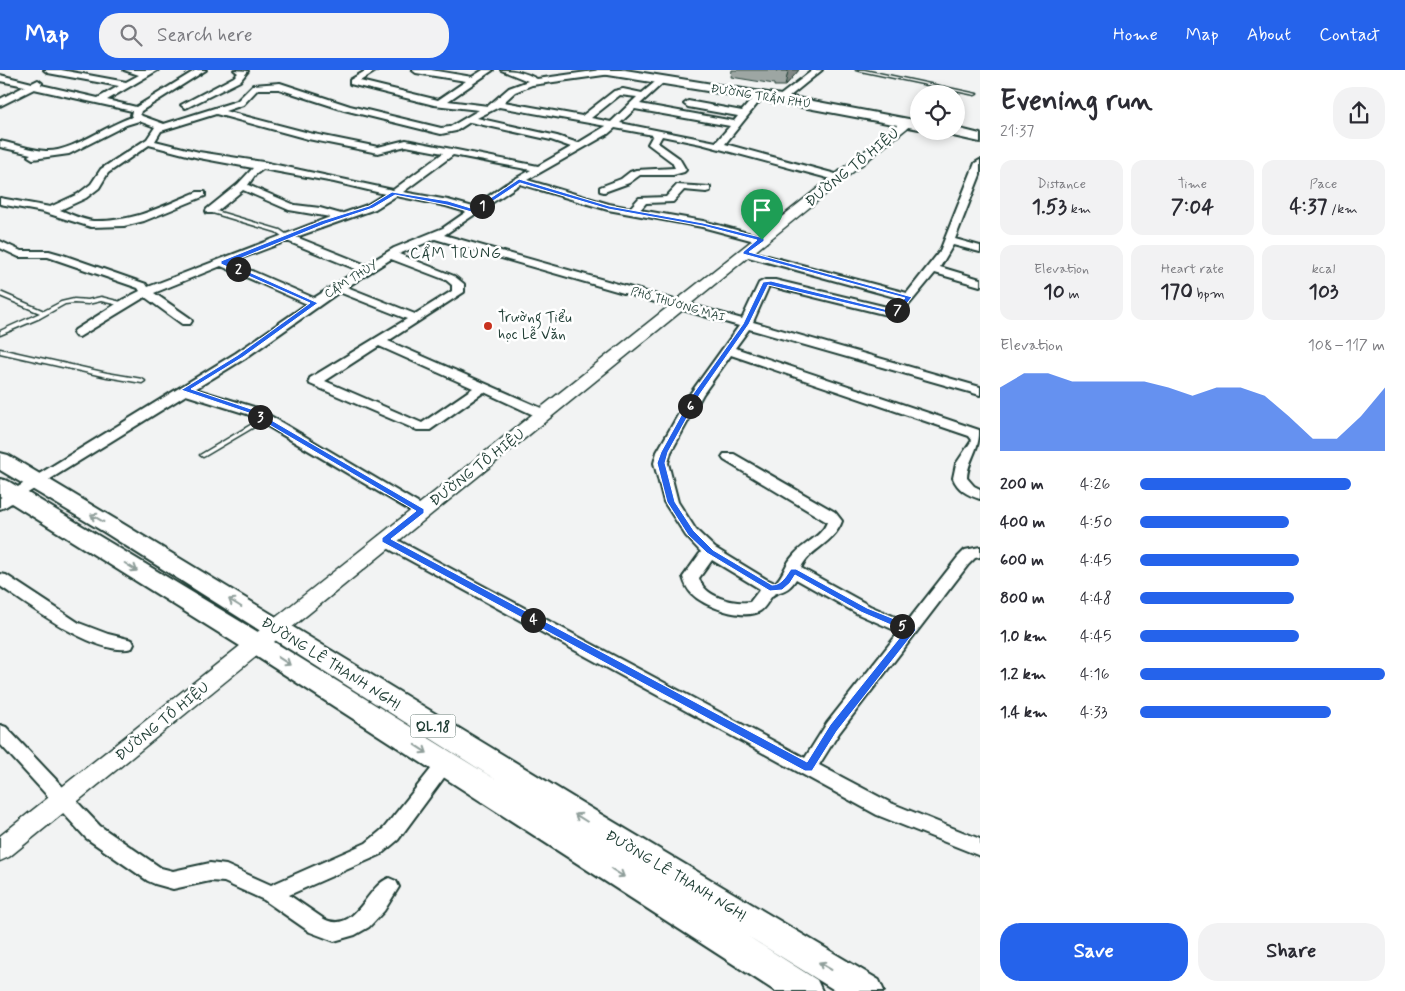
<!DOCTYPE html>
<meta charset="utf-8">
<style>
:root{--surface:#fff;--page:#f2f2f3;--text:#2b2b33;--muted:#7c7c81;--accent:#2563eb}
body{margin:0;font-family:Mynerve,sans-serif;background:var(--page);color:var(--text);height:100vh;display:flex;flex-direction:column;font-size:19px;white-space:nowrap}
*{box-sizing:border-box;margin:0}
p{font-size:16px;color:var(--muted)}
.icon{flex:none;width:28px;height:28px;fill:none;stroke:currentColor;stroke-width:2;stroke-linecap:round;stroke-linejoin:round}
.map{position:relative;flex:1;overflow:hidden}
.side{display:flex;flex-direction:column;background:var(--surface);width:425px}
.side>*{flex:none}
.tools{position:absolute;left:910px;top:15px;display:grid;gap:10px}
.tools a{display:grid;place-items:center;width:55px;height:55px;border-radius:50%;background:var(--surface);box-shadow:0 2px 8px #0003;font-size:25px}
.pin{position:absolute;display:grid;place-items:center;width:42px;height:42px;color:#fff;margin:-51px -21px;border-radius:50% 50% 50% 0;rotate:-45deg;box-shadow:0 0 5px #0007}
.pin .icon{rotate:45deg}
.km{position:absolute;width:25px;height:25px;margin:-12px;border-radius:50%;background:#222;color:#fff;font-size:14px;line-height:25px;text-align:center}
.round{display:grid;place-items:center;flex:none;width:52px;height:52px;border-radius:20px;background:var(--page)}
.head{display:flex;align-items:center;justify-content:space-between;height:85px;padding:0 20px}
h1{font-size:28px;font-weight:700;line-height:38px}
.figures{display:grid;grid-template-columns:repeat(3,1fr);gap:8px;height:85px;padding:5px 20px}
.figures div{display:grid;align-content:center;border-radius:12px;background:var(--page);text-align:center}
.figures b{font-size:21px;font-weight:700}
.figures small{font-size:14px;font-weight:400}
.figures p{font-size:14px}
.chart{height:140px;padding:10px 20px}
.chart p{display:flex;justify-content:space-between}
.chart svg{width:100%;height:90px;margin-top:5px;fill:var(--accent);opacity:.7}
.primary-button{display:flex;gap:10px;margin-top:auto;padding:10px 20px}
.primary-button a{flex:1;height:58px;border-radius:20px;background:var(--accent);color:#fff;font-size:20px;font-weight:700;line-height:58px;text-align:center}
.primary-button a+a{background:var(--page);color:var(--text)}
ul{padding:0 20px;list-style:none;font-size:16px}
li{display:grid;grid-template-columns:80px 60px 1fr;align-items:center;height:38px}
li i{height:12px;border-radius:6px;background:var(--accent)}
header{display:flex;align-items:center;gap:30px;box-sizing:border-box;height:70px;padding:0 25px;background:var(--accent);color:#fff}
header strong{font-size:24px}
nav{display:flex;gap:28px;margin-inline-start:auto;font-size:18px}
.search{width:350px;height:45px;background:var(--page);display:flex;align-items:center;gap:12px;box-sizing:border-box;padding:0 18px;border-radius:20px;color:var(--muted);font-size:19px}
main{display:flex;flex:1;min-height:0}
.map>svg:first-child{display:block}
.lines{fill:none;stroke-linecap:round;stroke-linejoin:round}
.service-casing{stroke:#1f3d34;stroke-width:3}
.minor-casing{stroke:#1f3d34;stroke-width:4}
.tertiary-casing{stroke:#1f3d34;stroke-width:3}
.primary-casing{stroke:#1f3d34;stroke-width:4}
.trunk-casing{stroke:#1f3d34;stroke-width:4}
.service{fill:#fff;fill-rule:evenodd}
.minor{fill:#fff;fill-rule:evenodd}
.tertiary{fill:#fff;fill-rule:evenodd}
.primary{fill:#fff;fill-rule:evenodd}
.trunk{fill:#fff;fill-rule:evenodd}
.wall{fill:#9da6a3;stroke:#1f3d34}
.shaded-wall{fill:#808784;stroke:#1f3d34}
.building{fill:#b7c1bd;stroke:#1f3d34}
.oneway{stroke:#8f9e9a}
.route{fill:#2563eb;stroke:#fff;fill-rule:evenodd}
.poi-dot{fill:#c8321e;stroke:#fff;stroke-width:2}
.labels{text-anchor:middle;stroke-width:5;stroke-linejoin:round;paint-order:stroke}
.far-street-label{font-size:12px;fill:#1f3d34;stroke:#fff}
.shield{fill:#fff;stroke:#627771;stroke-width:1}
.shield-label{font-size:14px;font-weight:bold;fill:#1f3d34}
.street-label{font-size:15px;fill:#1f3d34;stroke:#fff}
.far-quarter-label{font-size:15px;letter-spacing:1px;fill:#1f3d34;stroke:#fff}
.poi-label{font-size:15px;fill:#1f3d34;stroke:#fff;text-anchor:start}
</style>
<header>
<strong>Map</strong>
<div class="search"><svg class="icon" aria-label="search" viewBox="0 0 24 24"><circle cx="10" cy="10" r="6"/><path d="M15 15l6 6"/></svg>Search here</div>
<nav><a>Home</a><a>Map</a><a>About</a><a>Contact</a></nav>
</header>
<main>
<div class="map">
<svg width="980" height="921" viewBox="0 0 980 921">
<rect width="100%" height="100%" fill="#f2f3f3"/>
<filter id="ink" filterUnits="userSpaceOnUse"><feTurbulence type="fractalNoise" baseFrequency=".02" numOctaves="2"/><feDisplacementMap in="SourceGraphic" scale="10" xChannelSelector="R" yChannelSelector="G"/><feConvolveMatrix kernelMatrix="1 2 1 2 8 2 1 2 1" color-interpolation-filters="sRGB"/></filter>
<g filter="url(#ink)">
<g class="lines">
<defs>
<g id="service">
<polygon points="856,0 864,0 977,24 975,25"/>
<polygon points="209,140 213,140 280,160 290,167 285,168 276,162 209,142"/>
<polygon points="0,222 44,241 61,232 74,229 88,230 101,227 125,233 126,234 123,236 101,231 88,234 74,233 65,234 40,248 0,265 0,261 40,243 0,226"/>
<polygon points="0,279 107,303 142,309 145,311 142,313 107,307 0,283"/>
<polygon points="264,347 266,348 267,349 266,350 205,386 203,387 200,385"/>
</g>
<g id="minor">
<path d="M44 0H61L126 12 139 5 124 0H158L107 30 136 37 196 0H206L141 41 140 44 142 46 164 54 237 31 253 15 280 13 350 36 441 58 450 57 479 40 434 35 350 14V10L367 0H377L360 11 438 30 466 11 416 3 412 0H431L472 7 483 0H493L448 31 488 36 509 18 528 11 501 0C515 0 525 2 537 9L601 0H614V3L611 4 532 15 515 22 504 32 582 46 614 21 623 19 642 23 661 7 665 10 664 12 640 34 734 51 738 46 688 37 684 34 688 31 742 41 756 24H762V28L725 74 843 106V110H835L701 74 662 66 658 73 679 88 686 100 684 102 673 105H640L629 113 604 122 600 121V117L621 109 630 102 636 100 675 98 672 92 648 74 653 65 615 58 608 64 527 110 609 134 630 138 639 128 666 127 677 115 710 117V121L706 122 684 120 673 132 646 133 640 140 703 151 766 168 767 170 766 172 762 173 702 157 608 140 520 114 444 165 742 249 759 213 765 210H775L887 237H894L902 229 741 185 740 183 745 180 907 223 940 181 975 93 980 90V105L955 169 980 176V182L953 175 940 197 980 209V216L935 203 902 243 887 245 769 216 753 252 980 317V325L749 259 735 278 979 360C980 380 968 389 967 408L974 416 980 419V429C967 425 958 420 953 408L956 394 972 370 969 366 731 285 703 324 671 382 668 393 678 432 696 460 715 478 766 509 775 513C784 505 785 494 793 486 803 473 822 467 827 452L724 390 722 387 724 384H734L835 442 842 451C834 474 809 479 801 498L870 536 907 552 958 487 965 480 980 477V487L975 488 968 495 839 663 819 695 891 733 980 769V786L877 745 380 474 377 470 380 466H390L805 688 827 653 899 562 858 544 796 509C787 524 778 520 772 526 768 531 765 538 760 541 744 551 703 536 692 524 687 519 685 514 683 507L701 482 686 466 664 432 654 393 657 382 690 324 739 256 435 169 399 184 454 206 464 214V222L388 271 548 341 550 344 548 347H538L484 322 430 360H417L310 314 309 311 310 308 407 249 339 222 244 289 195 319 257 338 426 438 428 441 426 444H416L247 344 186 325 5 437 0 439V428L236 283 307 234 221 196 154 223 190 248 192 251 190 254H182L145 227 79 267 75 266 73 263 75 260 124 229 140 221 138 218 48 187H19L0 178V171L21 181H49L63 185 146 214 148 217 330 147 289 140 243 120 215 143H207L206 141 207 139 238 114 253 98 199 88 149 75 108 103 99 118 86 128 60 140C70 144 83 150 93 151 134 152 161 137 197 122H205V126L144 151 124 156 91 157 43 142 0 134V128L50 137 78 124 91 114 101 99 147 69 155 57 139 51 126 55 69 84 33 89 28 86 31 84 0 77V71C15 74 31 80 46 81 70 83 107 55 132 47L131 45 132 41 34 19 0 36V29L25 16 0 11V5L32 13 38 10 42 13 41 15 98 28 119 16 48 3ZM258 19H279L344 40 441 64 456 61 470 52 551 70 571 77 538 96 406 70 378 77 309 63 225 41 243 35ZM620 25 637 27 611 52 591 48ZM499 37 606 56 578 73 557 66 477 48ZM635 39 730 56 716 72 620 53ZM216 44 308 69 378 83 406 76 443 83 393 120 263 92 199 82 155 71 161 61ZM453 85 531 100 506 114 473 137 448 130 403 122ZM263 99 334 112 385 124 367 135 341 144 320 138 295 135 248 115 255 105ZM396 126 446 136 466 142 443 158 394 178 366 195 296 167 375 139ZM287 171 358 200 314 228 231 192ZM391 189 446 210 452 215V221L415 244 347 217ZM379 276 473 318 422 353 325 311ZM712 490 760 519 750 532C733 534 704 527 699 508Z"/>
<polygon points="234,0 248,1 240,11 188,37 185,38 181,35 234,7 238,3"/>
<polygon points="813,0 822,0 784,31 778,31 778,27"/>
<path d="M0 504 6 505 79 553 108 564 132 570 134 574 132 578C98 588 28 535 0 516Z"/>
<path d="M0 655 6 657 100 756 161 798 173 801 210 793 226 795 271 815 366 773 384 758 439 689 445 687 451 689 454 694 398 770 380 785 289 825 324 849C356 865 366 816 389 808L396 811 399 817 384 841 369 857 355 865 334 871 310 862 264 830 224 812 210 811 173 819 155 814 148 811 86 768 0 674Z"/>
</g>
<polygon id="tertiary" points="908,49 912,50 914,52 912,54 9,787 0,791 0,766 904,50"/>
<g id="primary">
<polygon points="596,0 625,0 781,25 919,51 919,59 781,33 602,4"/>
<polygon points="956,58 980,64 980,72 944,64 942,61 956,61"/>
</g>
<polygon id="trunk" points="0,383 8,385 120,452 602,745 879,910 884,921 836,921 746,865 817,910 822,921 775,921 248,581 0,426 0,409 8,411 266,567 498,711 104,462 0,400"/>
</defs>
<use href="#service" class="service-casing"/>
<use href="#minor" class="minor-casing"/>
<use href="#tertiary" class="tertiary-casing"/>
<use href="#primary" class="primary-casing"/>
<use href="#trunk" class="trunk-casing"/>
<use href="#service" class="service"/>
<use href="#minor" class="minor"/>
<use href="#tertiary" class="tertiary"/>
<use href="#primary" class="primary"/>
<use href="#trunk" class="trunk"/>
</g>
<polygon class="wall" points="732,0 799,0 785,16 774,16 774,14 731,7"/>
<polygon class="shaded-wall" points="789,0 799,0 785,16 788,1"/>
<polygon class="building" points="777,0 789,0 788,1 776,1"/>
<defs><path id="oneway-shaft" d="M-6 0H5M1.5-3L5.5 0L1.5 3" fill="none" stroke-width="1.6" stroke-linecap="round" stroke-linejoin="round" transform="scale(1.25)"/></defs>
<g class="oneway">
<use href="#oneway-shaft" transform="translate(97 448) rotate(-149)"/>
<use href="#oneway-shaft" transform="translate(131 497) rotate(32)"/>
<use href="#oneway-shaft" transform="translate(235 533) rotate(-148)"/>
<use href="#oneway-shaft" transform="translate(284 591) rotate(33)"/>
<use href="#oneway-shaft" transform="translate(421 679) rotate(33)"/>
<use href="#oneway-shaft" transform="translate(581 748) rotate(-148)"/>
<use href="#oneway-shaft" transform="translate(618 803) rotate(32)"/>
<use href="#oneway-shaft" transform="translate(825 896) rotate(-149)"/>
</g>
</g>
<path class="route" d="M519 109 609 136 703 153 764 168V171L749 182 912 227 901 241 888 243 768 215 749 254 700 324 668 382 665 393 675 432 694 461 713 480 772 515C782 515 786 506 791 499H796L867 538 914 557 916 560 837 661 812 701H805L382 472V468L416 441 249 343 181 320 238 285 310 233 221 194V191L321 151 369 136 392 122 448 131 474 139ZM520 113 608 139 703 156 757 170 743 182V184L905 228 896 238 888 240 771 211 763 212 743 254 693 324 661 382 657 393 667 432 688 465 707 483 770 521 782 520 790 513 795 505 861 542 905 561 830 655 807 692 391 469 424 443V439L254 340 191 319 243 287 318 233 229 193 325 154 373 138 395 125 447 135 475 143Z"/>
<circle class="poi-dot" cx="488" cy="256" r="5"/>
<g class="labels">
<g class="far-street-label">
<text transform="translate(761 26) rotate(9)" y="4">ĐƯỜNG TRẦN PHÚ</text>
<text transform="translate(351 209) rotate(-32)" y="4">CẨM THỦY</text>
<text transform="translate(678 234) rotate(16)" y="4">PHỐ THƯƠNG MẠI</text>
</g>
<rect class="shield" x="410.5" y="644.5" width="45" height="23" rx="4"/>
<g class="shield-label">
<text x="433" y="661">QL.18</text>
</g>
<g class="street-label">
<text transform="translate(852 97) rotate(-39)" y="5">ĐƯỜNG TÔ HIỆU</text>
<text transform="translate(477 397) rotate(-38)" y="5">ĐƯỜNG TÔ HIỆU</text>
<text transform="translate(331 593) rotate(32)" y="5">ĐƯỜNG LÊ THANH NGHỊ</text>
<text transform="translate(162 651) rotate(-39)" y="5">ĐƯỜNG TÔ HIỆU</text>
<text transform="translate(676 805) rotate(31)" y="5">ĐƯỜNG LÊ THANH NGHỊ</text>
</g>
<g class="far-quarter-label">
<text x="456" y="188">CẨM TRUNG</text>
</g>
<g class="poi-label">
<text x="498" y="252">Trường Tiểu<tspan x="498" dy="17">học Lễ Văn</tspan></text>
</g>
</g>
</svg>
<div class="tools">
<a><svg class="icon" aria-label="locate" viewBox="0 0 24 24"><circle cx="12" cy="12" r="6"/><path d="M12 2v4M12 18v4M2 12h4M18 12h4"/></svg></a>
</div>
<div class="pin" style="left:762px;top:170px;background:#1e9e55"><svg class="icon" aria-label="arrive" viewBox="0 0 24 24"><path d="M6 21V4h12l-3 4 3 4H6"/></svg></div>
<b class="km" style="left:482px;top:136px">1</b>
<b class="km" style="left:238px;top:199px">2</b>
<b class="km" style="left:260px;top:347px">3</b>
<b class="km" style="left:533px;top:550px">4</b>
<b class="km" style="left:902px;top:556px">5</b>
<b class="km" style="left:690px;top:336px">6</b>
<b class="km" style="left:897px;top:240px">7</b>
</div>
<section class="side">
<div class="head"><div><h1>Evening run</h1><p>21:37</p></div><a class="round"><svg class="icon" aria-label="share" viewBox="0 0 24 24"><path d="M12 15V3M7 8l5-5 5 5M5 13v7h14v-7"/></svg></a></div>
<div class="figures">
<div><p>Distance</p><b>1.53<small> km</small></b></div>
<div><p>Time</p><b>7:04</b></div>
<div><p>Pace</p><b>4:37<small> /km</small></b></div>
</div>
<div class="figures">
<div><p>Elevation</p><b>10<small> m</small></b></div>
<div><p>Heart rate</p><b>170<small> bpm</small></b></div>
<div><p>kcal</p><b>103</b></div>
</div>
<div class="chart"><p><span>Elevation</span>108–117 m</p>
<svg viewBox="0 0 160 44" preserveAspectRatio="none"><path d="M0 44V13L10 6L20 6L30 10L40 10L50 10L60 10L70 13L80 17L90 13L100 13L110 17L120 27L130 38L140 38L150 27L160 13V44z"/></svg>
</div>
<ul>
<li><b>200 m</b>4:26<i style="width:86%"></i></li>
<li><b>400 m</b>4:50<i style="width:61%"></i></li>
<li><b>600 m</b>4:45<i style="width:65%"></i></li>
<li><b>800 m</b>4:48<i style="width:63%"></i></li>
<li><b>1.0 km</b>4:45<i style="width:65%"></i></li>
<li><b>1.2 km</b>4:16<i style="width:100%"></i></li>
<li><b>1.4 km</b>4:33<i style="width:78%"></i></li>
</ul>
<div class="primary-button"><a>Save</a><a>Share</a></div>
</section>
</main>
